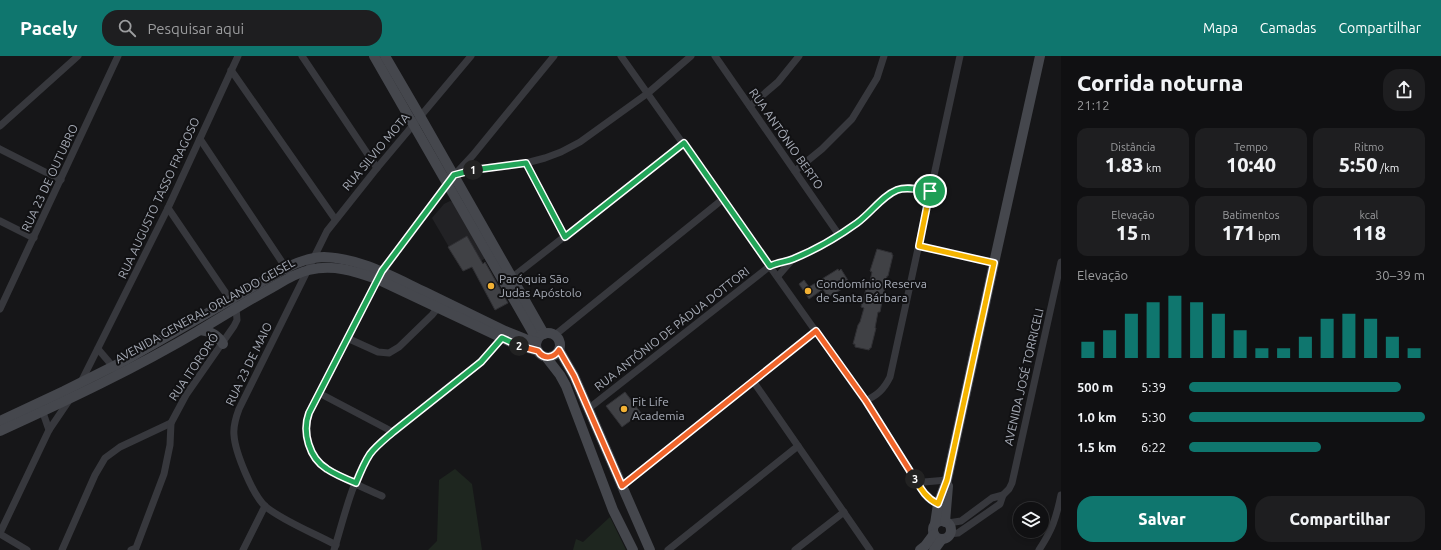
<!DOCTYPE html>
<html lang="pt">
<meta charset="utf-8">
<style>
:root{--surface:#101012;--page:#1e1e20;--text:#f1f3f6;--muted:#9c9d9f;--line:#303032;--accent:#0f766e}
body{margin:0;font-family:Ubuntu,sans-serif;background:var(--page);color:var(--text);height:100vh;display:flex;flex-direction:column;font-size:15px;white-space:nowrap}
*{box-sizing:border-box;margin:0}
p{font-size:13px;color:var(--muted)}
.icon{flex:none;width:22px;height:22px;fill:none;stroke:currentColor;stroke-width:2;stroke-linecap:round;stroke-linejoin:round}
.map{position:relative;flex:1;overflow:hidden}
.side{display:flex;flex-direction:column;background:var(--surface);width:380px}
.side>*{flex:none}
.controls{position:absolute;left:1013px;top:446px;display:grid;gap:8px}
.controls a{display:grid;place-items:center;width:36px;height:36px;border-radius:50%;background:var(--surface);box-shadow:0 2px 6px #0003,0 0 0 1px var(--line);font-size:20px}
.pin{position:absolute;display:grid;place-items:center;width:34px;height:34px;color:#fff;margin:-17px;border:2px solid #fff;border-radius:50%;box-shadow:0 1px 4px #0007}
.km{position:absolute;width:20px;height:20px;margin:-10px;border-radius:50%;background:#222;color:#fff;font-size:11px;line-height:20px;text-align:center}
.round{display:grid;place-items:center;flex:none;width:42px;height:42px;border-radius:16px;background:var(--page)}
.overview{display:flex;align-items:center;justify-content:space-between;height:68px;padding:0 16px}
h1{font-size:22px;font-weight:800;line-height:30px}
.figures{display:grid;grid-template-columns:repeat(3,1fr);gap:6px;height:68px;padding:4px 16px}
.figures div{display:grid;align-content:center;border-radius:10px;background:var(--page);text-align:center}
.figures b{font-size:20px;font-weight:800}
.figures small{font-size:11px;font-weight:400}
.figures p{font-size:11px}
.chart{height:112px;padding:8px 16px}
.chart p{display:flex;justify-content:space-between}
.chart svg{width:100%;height:72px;margin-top:4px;stroke:var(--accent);stroke-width:6}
.action{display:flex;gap:8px;margin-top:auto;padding:8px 16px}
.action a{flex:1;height:46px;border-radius:16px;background:var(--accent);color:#fff;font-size:16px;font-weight:800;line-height:46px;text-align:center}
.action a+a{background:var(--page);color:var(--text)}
ul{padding:0 16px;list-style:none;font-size:13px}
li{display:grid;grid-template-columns:64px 48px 1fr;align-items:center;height:30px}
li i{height:10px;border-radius:5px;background:var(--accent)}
header{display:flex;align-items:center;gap:24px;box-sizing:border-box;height:56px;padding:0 20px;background:var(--accent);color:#fff}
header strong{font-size:19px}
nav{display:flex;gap:22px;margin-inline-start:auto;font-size:14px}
.search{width:280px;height:36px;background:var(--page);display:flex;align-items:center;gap:10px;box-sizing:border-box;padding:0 14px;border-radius:16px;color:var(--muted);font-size:15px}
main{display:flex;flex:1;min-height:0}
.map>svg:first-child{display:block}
.built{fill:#222225}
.green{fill:#1e261f}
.building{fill:#404145;stroke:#303034}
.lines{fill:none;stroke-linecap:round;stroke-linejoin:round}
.street{stroke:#37383d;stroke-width:7}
.secondary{stroke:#45474d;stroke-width:10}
.split-1-casing{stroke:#fff;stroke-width:8}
.split-2-casing{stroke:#fff;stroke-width:8}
.split-3-casing{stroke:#fff;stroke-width:8}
.split-4-casing{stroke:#fff;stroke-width:8}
.split-1{stroke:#22a559;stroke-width:5}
.split-2{stroke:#22a559;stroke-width:5}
.split-3{stroke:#f0652b;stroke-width:5}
.split-4{stroke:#f5b400;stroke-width:5}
.poi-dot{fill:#f2b134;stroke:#111113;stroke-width:1.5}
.labels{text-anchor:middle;stroke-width:4;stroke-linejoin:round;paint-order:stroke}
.street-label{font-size:12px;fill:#a8adb8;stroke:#111113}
.poi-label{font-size:12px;fill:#a8adb8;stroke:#111113;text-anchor:start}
</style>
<header>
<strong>Pacely</strong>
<div class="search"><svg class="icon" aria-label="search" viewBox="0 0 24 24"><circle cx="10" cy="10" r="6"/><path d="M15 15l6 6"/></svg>Pesquisar aqui</div>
<nav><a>Mapa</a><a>Camadas</a><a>Compartilhar</a></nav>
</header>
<main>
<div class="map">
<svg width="1061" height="494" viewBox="0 0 1061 494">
<rect width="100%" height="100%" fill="#161618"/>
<polygon class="built" points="450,145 456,147 486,202 463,215 432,162 444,148"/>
<g class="green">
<polygon points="455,413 472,428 482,494 428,494 437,485 439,424"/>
<polygon points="610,461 626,494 573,494 576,483 583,486"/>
</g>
<g class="building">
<polygon points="467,180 483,208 485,206 508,247 495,254 472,211 463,215 448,191"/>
<polygon points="877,193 892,197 892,199 893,199 888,220 887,220 880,256 878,256 875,272 876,272 871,292 870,292 869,294 855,291 855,288 853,288 858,269 860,266 864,252 861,251 866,233 869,230 872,216 870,215"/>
<polygon points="838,213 839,215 841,213 849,226 847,228 848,230 831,239 827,240 823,233 809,243 799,228 804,224 809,231"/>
<polygon points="625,336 641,357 622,371 606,350"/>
</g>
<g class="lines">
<g class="street">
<polyline points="302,0 377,112"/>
<polyline points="621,0 865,345 924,438 930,444 938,448"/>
<polyline points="715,0 839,179"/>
<polyline points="231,14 335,163"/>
<polyline points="750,50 778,26 799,0"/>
<polyline points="0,70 78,0"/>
<polyline points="200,83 288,215"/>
<polyline points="0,93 61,124"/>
<polyline points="526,107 565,181"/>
<polyline points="795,115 822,93 852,63 877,22 884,0"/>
<polyline points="454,119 483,112 526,107 545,102 561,96 580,86 648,37 691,0"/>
<polyline points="0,165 34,182"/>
<polyline points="919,190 994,207"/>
<polyline points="778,220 792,204"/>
<polyline points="509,224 684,87"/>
<polyline points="0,253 118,0"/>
<polyline points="555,279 723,143"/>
<polyline points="347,282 378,296 389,297 399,291 432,259 440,249"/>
<polyline points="98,293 115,313"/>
<polyline points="753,325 870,494"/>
<polyline points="81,326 168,152 238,0"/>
<polyline points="319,337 393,376"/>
<path d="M865 345C878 339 884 333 890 321L960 0"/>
<polyline points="41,351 49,374"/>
<path d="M588 353 770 210C778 206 786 206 793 203 815 194 839 180 857 167 871 157 882 140 897 134 906 130 921 134 930 135"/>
<polyline points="915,424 924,426 947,424"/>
<polyline points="622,430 816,275"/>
<path d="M382 440C367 433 328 417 319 406 307 393 303 373 309 357L382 215 448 126 473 99 554 0"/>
<polyline points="948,467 961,465 992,442 1003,439"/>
<polyline points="0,477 49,374 70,343"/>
<polyline points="0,478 27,494"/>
<polyline points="949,478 958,477 1000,448 1003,439 1009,433 1012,427 1061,206"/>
<path d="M336 489C314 477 285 466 266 451 253 440 235 396 234 379 233 370 236 361 239 353L327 175 377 112 471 0"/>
<polyline points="62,494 95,419 105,402 120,391 171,367"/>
<polyline points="131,494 136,492 164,418 170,389 171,367 186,339 234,270 237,264 236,252 168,152"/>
<polyline points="243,494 265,450"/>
<path d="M334 494C343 465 352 425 369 399 379 385 396 373 410 362 441 338 477 314 502 282"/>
<polyline points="668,494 798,390"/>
<polyline points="795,494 844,456"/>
<path d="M1039 494C1052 474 1056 463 1061 439"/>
</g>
<g class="secondary">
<polyline points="374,0 537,284"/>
<polyline points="385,0 420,60 544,278"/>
<path d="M200 274C210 275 218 279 223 288"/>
<circle cx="548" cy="289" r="12"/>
<polyline points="559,294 574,320 650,494"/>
<polyline points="546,301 560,319 566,330 613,454 633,494"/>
<path d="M0 365 64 335 126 304 286 212C298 206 310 201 324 201 360 202 393 221 425 236 452 249 478 262 505 275L525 283 536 286"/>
<path d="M0 375C68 344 136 312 200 274 225 259 249 244 273 231 285 224 296 217 309 214 333 208 354 215 377 223L515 288 538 295"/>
<circle cx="942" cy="474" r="9"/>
<polyline points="945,466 948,430"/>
<polyline points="935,468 938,448 947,424 994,207 1040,0"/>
<polyline points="920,494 925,490 934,478"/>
<polyline points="934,494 942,483"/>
</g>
</g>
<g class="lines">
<defs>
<path id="split-1" d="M473 114 526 107 565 181 684 87 770 210C778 206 786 206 793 203 815 194 839 180 857 167 871 157 882 140 897 134 907 130 921 134 930 135"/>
<path id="split-2" d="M473 114 454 119 382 215 309 357C302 376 309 402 327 413 336 419 346 423 356 427 360 417 364 407 370 398 376 390 385 383 393 376L481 306 502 282 519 290"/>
<path id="split-3" d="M519 290 538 295C544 304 554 302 559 294L574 320 622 430 816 275 866 345 915 423"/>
<path id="split-4" d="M915 423C921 433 926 442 938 448L947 424 994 207 919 190 930 135"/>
</defs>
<use href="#split-1" class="split-1-casing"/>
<use href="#split-2" class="split-2-casing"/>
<use href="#split-3" class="split-3-casing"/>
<use href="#split-4" class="split-4-casing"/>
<use href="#split-1" class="split-1"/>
<use href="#split-2" class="split-2"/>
<use href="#split-3" class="split-3"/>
<use href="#split-4" class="split-4"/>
</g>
<g class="poi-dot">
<circle cx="491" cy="230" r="4"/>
<circle cx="808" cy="235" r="4"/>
<circle cx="624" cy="353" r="4"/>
</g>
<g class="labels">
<g class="street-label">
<text transform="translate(786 83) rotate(55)" y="4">RUA ANTÔNIO BERTO</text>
<text transform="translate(376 96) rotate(-50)" y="4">RUA SILVIO MOTA</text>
<text transform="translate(50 122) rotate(-65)" y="4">RUA 23 DE OUTUBRO</text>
<text transform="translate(159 142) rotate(-65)" y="4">RUA AUGUSTO TASSO FRAGOSO</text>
<text transform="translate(205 255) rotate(-29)" y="4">AVENIDA GENERAL ORLANDO GEISEL</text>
<text transform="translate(672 273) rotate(-38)" y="4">RUA ANTÔNIO DE PÁDUA DOTTORI</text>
<text transform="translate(249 308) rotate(-64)" y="4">RUA 23 DE MAIO</text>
<text transform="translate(194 311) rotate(-56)" y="4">RUA ITORORÓ</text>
<text transform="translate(1024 321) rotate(-77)" y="4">AVENIDA JOSÉ TORRICELI</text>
</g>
<g class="poi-label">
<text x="499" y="227">Paróquia São<tspan x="499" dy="14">Judas Apóstolo</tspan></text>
<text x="816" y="232">Condomínio Reserva<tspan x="816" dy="14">de Santa Bárbara</tspan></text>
<text x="632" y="350">Fit Life<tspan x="632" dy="14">Academia</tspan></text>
</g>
</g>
</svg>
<div class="controls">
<a><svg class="icon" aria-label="layers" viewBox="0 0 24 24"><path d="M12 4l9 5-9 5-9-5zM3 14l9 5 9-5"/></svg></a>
</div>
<div class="pin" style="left:930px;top:135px;background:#1e9e55"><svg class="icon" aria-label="arrive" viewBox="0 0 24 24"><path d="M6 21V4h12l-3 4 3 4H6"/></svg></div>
<b class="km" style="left:473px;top:114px">1</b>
<b class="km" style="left:519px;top:290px">2</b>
<b class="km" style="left:915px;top:423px">3</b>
</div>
<section class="side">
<div class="overview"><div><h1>Corrida noturna</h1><p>21:12</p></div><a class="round"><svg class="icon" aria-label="share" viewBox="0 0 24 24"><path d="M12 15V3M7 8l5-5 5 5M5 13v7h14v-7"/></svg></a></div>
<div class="figures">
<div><p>Distância</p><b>1.83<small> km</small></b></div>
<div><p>Tempo</p><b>10:40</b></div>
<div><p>Ritmo</p><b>5:50<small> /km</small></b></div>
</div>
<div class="figures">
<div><p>Elevação</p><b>15<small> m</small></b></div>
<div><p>Batimentos</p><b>171<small> bpm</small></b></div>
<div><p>kcal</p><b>118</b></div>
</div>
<div class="chart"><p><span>Elevação</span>30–39 m</p>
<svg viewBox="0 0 160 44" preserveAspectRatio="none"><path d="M5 44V34M15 44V27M25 44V17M35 44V10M45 44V6M55 44V10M65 44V17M75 44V27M85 44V38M95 44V38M105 44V31M115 44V20M125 44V17M135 44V20M145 44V31M155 44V38"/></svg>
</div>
<ul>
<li><b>500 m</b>5:39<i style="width:90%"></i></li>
<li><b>1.0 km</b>5:30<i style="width:100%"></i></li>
<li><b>1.5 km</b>6:22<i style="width:56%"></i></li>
</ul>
<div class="action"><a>Salvar</a><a>Compartilhar</a></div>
</section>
</main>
